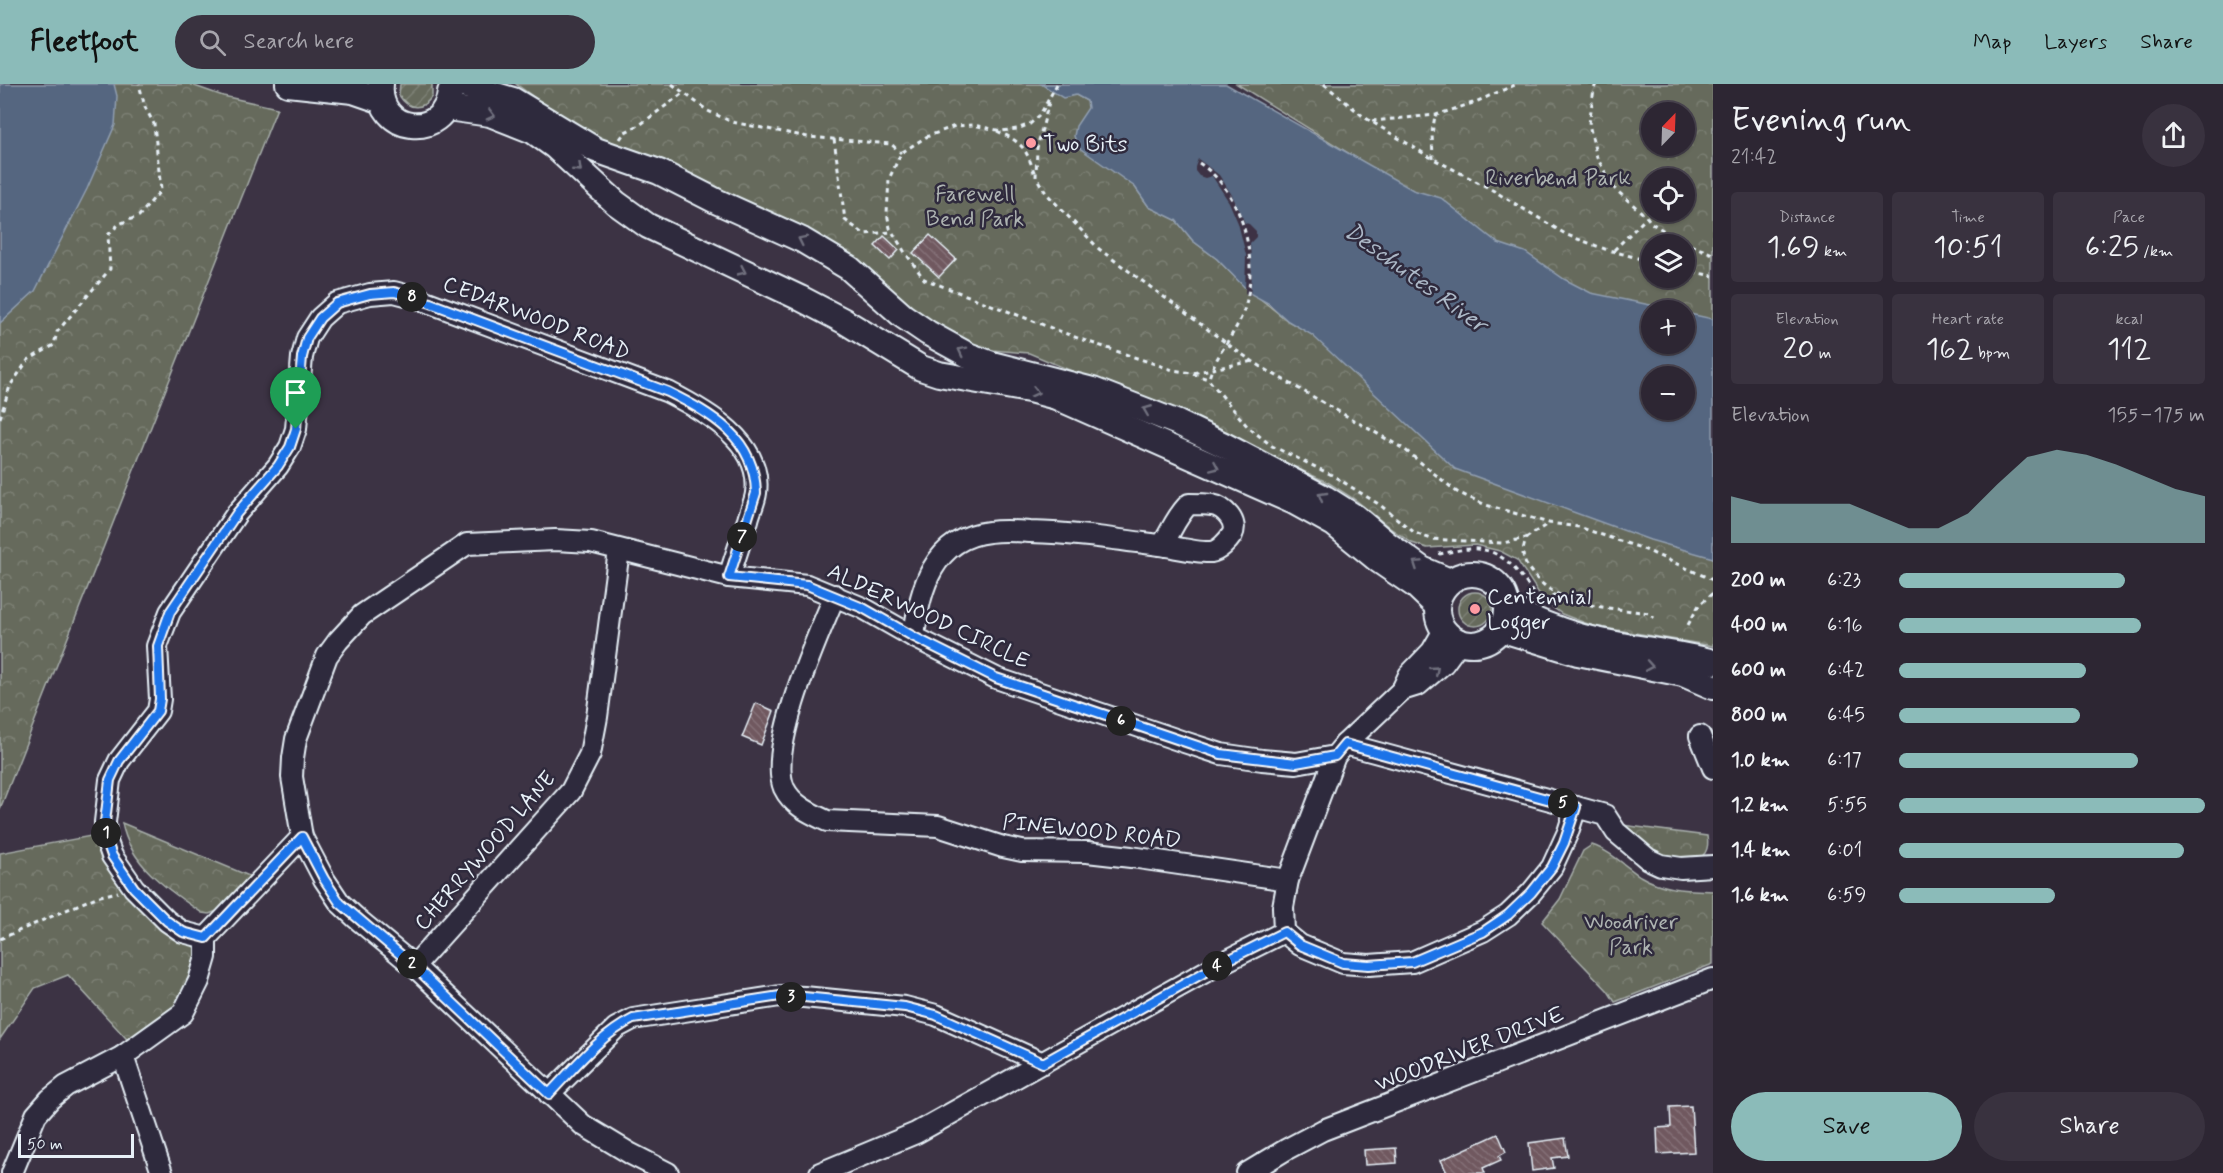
<!DOCTYPE html>
<meta charset="utf-8">
<style>
:root{--surface:#2d2633;--page:#39323f;--text:#f1f3f6;--muted:#a7a5ac;--line:#48434e;--accent:#8bbbb9}
body{margin:0;font-family:Mynerve,sans-serif;background:var(--page);color:var(--text);height:100vh;display:flex;flex-direction:column;font-size:22px;white-space:nowrap}
*{box-sizing:border-box;margin:0}
p{font-size:20px;color:var(--muted)}
.icon{flex:none;width:33px;height:33px;fill:none;stroke:currentColor;stroke-width:2;stroke-linecap:round;stroke-linejoin:round}
.map{position:relative;flex:1;overflow:hidden}
.sheet{display:flex;flex-direction:column;background:var(--surface);width:510px}
.sheet>*{flex:none}
.needle{width:39px;rotate:23deg}
.fabs{position:absolute;left:1641px;top:18px;display:grid;gap:12px}
.fabs a{display:grid;place-items:center;width:54px;height:54px;border-radius:50%;background:var(--surface);box-shadow:0 2px 4px #0004,0 0 0 2px var(--line);font-size:30px}
.scale{position:absolute;left:18px;bottom:15px;width:116px;box-sizing:border-box;padding-left:6px;border:3px solid #e8f1f8;border-top:0;font-size:16px;line-height:21px;white-space:nowrap;color:#e8f1f8;-webkit-text-stroke:4px #2f2a3d;paint-order:stroke}
.pin{position:absolute;display:grid;place-items:center;width:51px;height:51px;color:#fff;margin:-62px -26px;border-radius:50% 50% 50% 0;rotate:-45deg;box-shadow:0 0 6px #0007}
.pin .icon{rotate:45deg}
.km{position:absolute;width:30px;height:30px;margin:-15px;border-radius:50%;background:#222;color:#fff;font-size:16px;line-height:30px;text-align:center}
.round{display:grid;place-items:center;flex:none;width:63px;height:63px;border-radius:32px;background:var(--page)}
.overview{display:flex;align-items:center;justify-content:space-between;height:102px;padding:0 18px}
h1{font-size:33px;font-weight:600;line-height:45px}
.stats{display:grid;grid-template-columns:repeat(3,1fr);gap:9px;height:102px;padding:6px 18px}
.stats div{display:grid;align-content:center;border-radius:6px;background:var(--page);text-align:center}
.stats b{font-size:30px;font-weight:600}
.stats small{font-size:16px;font-weight:400}
.stats p{font-size:16px}
.chart{height:168px;padding:12px 18px}
.chart p{display:flex;justify-content:space-between}
.chart svg{width:100%;height:108px;margin-top:6px;fill:var(--accent);opacity:.7}
.button{display:flex;gap:12px;margin-top:auto;padding:12px 18px}
.button a{flex:1;height:69px;border-radius:36px;background:var(--accent);color:#111;font-size:24px;font-weight:600;line-height:69px;text-align:center}
.button a+a{background:var(--page);color:var(--text)}
ul{padding:0 18px;list-style:none;font-size:20px}
li{display:grid;grid-template-columns:96px 72px 1fr;align-items:center;height:45px}
li i{height:15px;border-radius:8px;background:var(--accent)}
header{display:flex;align-items:center;gap:36px;box-sizing:border-box;height:84px;padding:0 30px;background:var(--accent);color:#111}
header strong{font-size:28px}
nav{display:flex;gap:33px;margin-inline-start:auto;font-size:21px}
.search{width:420px;height:54px;background:var(--page);display:flex;align-items:center;gap:15px;box-sizing:border-box;padding:0 21px;border-radius:33px;color:var(--muted);font-size:22px}
main{display:flex;flex:1;min-height:0}
.map>svg:first-child{display:block}
.park{fill:url(#park-crowns);stroke:#a7aeaa;stroke-width:1.5;fill-rule:evenodd}
.garden{fill:url(#garden-furrows);stroke:#a7aeaa;stroke-width:1.5}
.water{fill:#556680;stroke:#909eb0;stroke-width:1.5;fill-rule:evenodd}
.pier{fill:#3c3344}
.building{fill:url(#building-back-hatch);stroke:#e8f1f8;stroke-width:1.5}
.lines{fill:none;stroke-linecap:round;stroke-linejoin:round}
.minor-casing{stroke:#e8f1f8;stroke-width:24}
.major-casing{stroke:#e8f1f8;stroke-width:28}
.path{stroke:#e8f1f8;stroke-width:3;stroke-dasharray:4.5 4.5;stroke-linecap:butt}
.minor{stroke:#2f2a3d;stroke-width:20}
.major{stroke:#2f2a3d;stroke-width:24}
.oneway{stroke:#70707e}
.route-casing{stroke:#fff;stroke-width:12}
.route{stroke:#1a73e8;stroke-width:8}
.poi-dot{fill:#ff9aa2;stroke:#2f2a3d;stroke-width:2}
.labels{text-anchor:middle;stroke-width:5;stroke-linejoin:round;paint-order:stroke}
.poi-label{font-size:22px;fill:#e8f1f8;stroke:#2f2a3d;text-anchor:start}
.park-label{font-size:22px;fill:#aeb4b2;stroke:#2f2a3d}
.street-label{font-size:22px;fill:#e8f1f8;stroke:#2f2a3d}
.water-label{font-size:24px;font-style:italic;fill:#adb9c8;stroke:#2f2a3d}
</style>
<header>
<strong>Fleetfoot</strong>
<div class="search"><svg class="icon" aria-label="search" viewBox="0 0 24 24"><circle cx="10" cy="10" r="6"/><path d="M15 15l6 6"/></svg>Search here</div>
<nav><a>Map</a><a>Layers</a><a>Share</a></nav>
</header>
<main>
<div class="map">
<svg width="1713" height="1089" viewBox="0 0 1713 1089">
<defs>
<pattern id="park-crowns" width="20" height="18" patternUnits="userSpaceOnUse" patternTransform="scale(1.5)"><rect width="20" height="18" fill="#666a5c"/><path d="M2 6a3 3 0 1 1 6 0M12 15a3 3 0 1 1 6 0" fill="none" stroke="#7c8074"/></pattern>
<pattern id="garden-furrows" width="10" height="10" patternUnits="userSpaceOnUse" patternTransform="scale(1.5)"><rect width="10" height="10" fill="#666a5c"/><path d="M-1 1l2-2M0 10L10 0M9 11l2-2" fill="none" stroke="#7c8074"/></pattern>
<pattern id="building-back-hatch" width="6" height="6" patternUnits="userSpaceOnUse" patternTransform="scale(1.5)"><rect width="6" height="6" fill="#6f585f"/><path d="M-1 5l2 2M0 0l6 6M5-1l2 2" fill="none" stroke="#847077"/></pattern>
</defs>
<rect width="100%" height="100%" fill="#3c3344"/>
<filter id="ink" filterUnits="userSpaceOnUse"><feTurbulence type="fractalNoise" baseFrequency=".0167" numOctaves="2"/><feDisplacementMap in="SourceGraphic" scale="12" xChannelSelector="R" yChannelSelector="G"/><feConvolveMatrix kernelMatrix="1 2 1 2 8 2 1 2 1" color-interpolation-filters="sRGB"/></filter>
<g filter="url(#ink)">
<g class="park">
<polygon points="70,0 189,0 223,12 277,24 0,725 0,227"/>
<polygon points="516,0 1062,0 1076,11 1087,17 1135,103 1149,123 1176,136 1193,157 1217,175 1243,201 1288,237 1713,472 1713,562 1593,542 1562,530 1544,517 1517,476 1500,467 1475,461 1427,464 1412,459 1390,444 1357,417 1329,399 1238,357 1029,269 979,265 616,66 549,24"/>
<path d="M1237 0H1713V248L1685 242 1684 226H1652L1569 206ZM1652 28H1684V62H1652ZM1652 94H1684V128H1652ZM1652 160H1684V194H1652Z"/>
<path d="M122 739 254 794 217 827 209 830 202 829C168 806 130 781 122 739Z"/>
<path d="M1614 740 1707 752C1713 782 1681 778 1663 771 1645 764 1629 750 1614 740Z"/>
<path d="M96 751 104 776 120 800 195 864C197 878 177 923 167 934 157 944 145 954 135 964L68 891 35 904 0 955V769Z"/>
<path d="M1592 761C1610 767 1625 782 1640 792 1663 806 1687 806 1713 807V880L1615 918 1608 907 1542 838 1560 815 1583 767Z"/>
</g>
<g class="garden">
<path d="M400 0H432V12C423 27 408 26 399 11Z"/>
<circle cx="1475" cy="525" r="17"/>
</g>
<g class="water">
<polygon points="0,0 114,0 117,12 115,41 87,105 35,207 0,239"/>
<path d="M1041 0H1226L1413 106 1441 114 1498 159 1525 168 1564 195 1591 209 1675 226H1652V260H1684L1685 229 1713 235V474L1650 456 1455 385 1312 251 1288 237 1268 219 1251 210 1217 175 1193 157 1176 136 1149 123 1135 103 1078 63 1074 52 1076 42 1088 24 1087 17 1076 11 1063 14ZM1652 292H1684V326H1652Z"/>
</g>
<polygon class="pier" points="1198,75 1219,91 1232,111 1245,139 1249,140 1256,147 1256,153 1250,159 1252,191 1250,213 1245,209 1246,171 1238,139 1229,118 1212,92 1205,94 1199,92 1195,87 1195,83"/>
<g class="building">
<polygon points="930,151 956,175 939,193 913,169"/>
<polygon points="884,152 899,166 890,176 875,162"/>
<polygon points="756,619 774,627 761,661 742,653"/>
<polygon points="1691,1022 1694,1068 1658,1070 1657,1044 1671,1043 1670,1023"/>
<polygon points="1498,1050 1506,1068 1499,1072 1501,1076 1483,1084 1485,1089 1447,1089 1441,1076"/>
<polygon points="1565,1054 1568,1072 1552,1074 1554,1084 1532,1087 1529,1059"/>
<polygon points="1396,1064 1397,1079 1365,1081 1364,1066"/>
</g>
<g class="lines">
<defs>
<g id="minor">
<path d="M835 511C818 552 767 664 784 704 792 721 810 729 827 737L938 742 1003 763 1022 767 1087 768 1131 773 1288 796"/>
<path d="M914 553C919 506 933 454 989 448 1002 446 1017 447 1030 448 1076 449 1121 456 1166 462 1178 464 1200 469 1211 468 1219 467 1228 457 1232 451 1239 438 1224 423 1212 421 1205 420 1197 420 1189 420 1177 431 1171 448 1162 461"/>
<polyline points="1402,606 1409,591 1432,567 1444,546"/>
<polyline points="1700,652 1713,684"/>
<polyline points="1345,660 1576,723"/>
<polyline points="1284,848 1300,861 1343,879 1369,881 1412,878 1483,847 1508,831 1531,809 1552,783 1568,748 1576,723 1605,731 1616,748 1648,775 1661,781 1681,784 1713,782"/>
<path d="M206 854 183 848 167 837 134 804 112 772 106 755 105 738 110 696 119 677 158 627 160 615 157 562 170 528 237 429 278 382 290 363 296 345 302 273 307 254 320 234 337 219 370 210 394 208 417 214 668 308C705 327 763 358 756 409 755 418 750 427 748 436 741 455 735 474 729 493"/>
<polyline points="414,882 571,707 590,670 597,633 619,466"/>
<polyline points="123,972 162,1089"/>
<polyline points="549,1010 616,944 633,935 780,912 804,913 905,923 936,931 1043,979"/>
<polyline points="12,1089 36,1031 50,1015 66,1002 123,972 183,929 199,897 206,873 206,854 302,753"/>
<polyline points="668,1089 631,1070 583,1041 414,882 355,833 340,819 324,795 302,753 292,693 293,674 296,655 327,572 338,557 362,531 467,460 555,456 591,458 729,493 807,501 863,524 914,553 996,594 1181,657 1221,670 1262,676 1296,679 1335,672"/>
<polyline points="820,1089 916,1049 1214,883 1284,848 1283,823 1288,796 1335,672 1345,660 1402,606 1418,601 1444,579 1460,557"/>
<polyline points="1247,1089 1287,1065 1323,1046 1713,895"/>
</g>
<g id="major">
<polyline points="288,0 353,7 382,17"/>
<path d="M381 0C376 50 445 57 450 8"/>
<polyline points="459,0 513,16 596,66 659,88 718,118 802,156 849,184 903,232 928,249 968,271 992,280 1093,306 1178,339 1226,362 1325,414 1355,433 1386,459 1422,485 1450,497"/>
<polyline points="447,24 490,30 533,47 554,62 616,119 648,142 800,214 844,237 921,284 939,290 1029,306 1056,313 1294,418 1334,440 1378,476 1416,502 1437,522"/>
<circle cx="1472" cy="525" r="35"/>
<path d="M1507 523C1529 534 1552 544 1576 551 1620 564 1668 566 1713 578"/>
<polyline points="1500,545 1578,569 1683,590 1713,603"/>
</g>
</defs>
<use href="#minor" class="minor-casing"/>
<use href="#major" class="major-casing"/>
<g class="path">
<polyline points="672,0 708,27 732,38 808,53 891,60 901,69"/>
<polyline points="1057,0 1040,31 1030,40 1017,45 1002,47 973,41 955,42 926,53 901,69 889,95 887,129 890,144 904,167 924,195 1080,255 1173,286 1192,289 1253,277"/>
<polyline points="1324,0 1364,33 1428,72 1489,104 1567,151 1605,165 1652,178"/>
<polyline points="1596,0 1594,5 1589,40 1597,74 1615,105 1647,133 1651,139 1685,159 1713,170"/>
<polyline points="1049,18 1037,64 1036,93 1046,109 1099,165 1237,267 1263,284 1404,365 1457,408 1486,421 1549,439 1579,443 1608,453 1641,464 1713,496"/>
<polyline points="1372,37 1436,31 1473,19 1517,0"/>
<path d="M997 47C1023 59 1026 64 1035 91"/>
<polyline points="620,55 625,48 641,40 683,9"/>
<polyline points="834,55 845,136 864,150 893,148"/>
<polyline points="1433,75 1432,49 1435,32"/>
<path d="M1199 79C1244 108 1261 180 1243 229 1234 252 1216 270 1209 294"/>
<polyline points="1614,166 1647,133"/>
<polyline points="1684,186 1713,192"/>
<path d="M1193 290 1208 295 1248 343 1272 362 1332 391 1380 421 1415 449 1431 455 1503 459 1526 454C1525 459 1523 464 1523 468 1523 477 1527 483 1532 489 1560 524 1608 523 1649 529L1654 534"/>
<polyline points="0,334 10,302 28,276 54,261 57,248 110,185 108,151 119,140 139,132 161,106 154,40 145,23 139,0"/>
<polyline points="1526,454 1549,439"/>
<path d="M1439 470C1451 468 1465 464 1477 465 1507 467 1522 493 1537 515"/>
<polyline points="1546,520 1555,510"/>
<polyline points="1688,541 1699,521 1713,509"/>
<polyline points="0,855 96,813 118,808"/>
</g>
<use href="#minor" class="minor"/>
<use href="#major" class="major"/>
</g>
<defs><path id="oneway-chevron" d="M-2-3.5L2.5 0L-2 3.5" fill="none" stroke-width="1.6" stroke-linecap="round" stroke-linejoin="round" transform="scale(1.5)"/></defs>
<g class="oneway">
<use href="#oneway-chevron" transform="translate(491 31) rotate(15)"/>
<use href="#oneway-chevron" transform="translate(578 84) rotate(43)"/>
<use href="#oneway-chevron" transform="translate(802 156) rotate(-154)"/>
<use href="#oneway-chevron" transform="translate(742 187) rotate(25)"/>
<use href="#oneway-chevron" transform="translate(962 267) rotate(-153)"/>
<use href="#oneway-chevron" transform="translate(1035 308) rotate(13)"/>
<use href="#oneway-chevron" transform="translate(1147 326) rotate(-158)"/>
<use href="#oneway-chevron" transform="translate(1215 383) rotate(24)"/>
<use href="#oneway-chevron" transform="translate(1322 412) rotate(-150)"/>
<use href="#oneway-chevron" transform="translate(1417 480) rotate(-146)"/>
<use href="#oneway-chevron" transform="translate(1649 582) rotate(10)"/>
<use href="#oneway-chevron" transform="translate(1435 586) rotate(-41)"/>
</g>
</g>
<g class="lines" filter="url(#ink)">
<defs>
<path id="route" d="M394 208 417 214 668 308C712 330 755 354 756 409L729 493 807 501 863 524 914 553 996 594 1221 670 1296 679 1335 672 1345 660 1576 723 1564 759 1552 783 1531 809 1508 831 1483 848 1412 878 1369 881 1343 879 1300 861 1284 848 1214 883 1043 979 936 931 905 923 804 913 780 912 633 935C599 952 575 983 549 1010L414 882 340 819 324 795 302 753 206 854 183 848 167 837 134 804 112 772 106 755 105 738 110 696 119 677 158 627 160 615 158 562 170 528 237 429 278 382 290 363 296 345 302 273 307 254 320 234 337 219 370 210Z"/>
</defs>
<use href="#route" class="route-casing"/>
<use href="#route" class="route"/>
</g>
<g class="poi-dot">
<circle cx="1031" cy="59" r="6"/>
<circle cx="1475" cy="525" r="6"/>
</g>
<g class="labels">
<g class="poi-label">
<text x="1043" y="67">Two Bits</text>
<text x="1487" y="520">Centennial<tspan x="1487" dy="25">Logger</tspan></text>
</g>
<g class="park-label">
<text x="1558" y="101">Riverbend Park</text>
<text x="975" y="117">Farewell<tspan x="975" dy="25">Bend Park</tspan></text>
<text x="1631" y="845">Woodriver<tspan x="1631" dy="25">Park</tspan></text>
</g>
<g class="street-label">
<text transform="translate(537 233) rotate(21)" y="8">CEDARWOOD ROAD</text>
<text transform="translate(929 531) rotate(25)" y="8">ALDERWOOD CIRCLE</text>
<text transform="translate(1092 746) rotate(6)" y="8">PINEWOOD ROAD</text>
<text transform="translate(484 766) rotate(-49)" y="8">CHERRYWOOD LANE</text>
<text transform="translate(1469 964) rotate(-21)" y="8">WOODRIVER DRIVE</text>
</g>
<g class="water-label">
<text transform="translate(1416 193) rotate(36)" y="8">Deschutes River</text>
</g>
</g>
</svg>
<div class="fabs">
<a><svg class="needle" viewBox="-14 -14 28 28"><path d="M0-13l5 13h-10z" fill="#e53935"/><path d="M0 13l5-13h-10z" fill="#a7a5ac"/></svg></a>
<a><svg class="icon" aria-label="locate" viewBox="0 0 24 24"><circle cx="12" cy="12" r="6"/><path d="M12 2v4M12 18v4M2 12h4M18 12h4"/></svg></a>
<a><svg class="icon" aria-label="layers" viewBox="0 0 24 24"><path d="M12 4l9 5-9 5-9-5zM3 14l9 5 9-5"/></svg></a>
<a>+</a>
<a>−</a>
</div>
<div class="scale">50 m</div>
<div class="pin" style="left:296px;top:345px;background:#1e9e55"><svg class="icon" aria-label="arrive" viewBox="0 0 24 24"><path d="M6 21V4h12l-3 4 3 4H6"/></svg></div>
<b class="km" style="left:106px;top:749px">1</b>
<b class="km" style="left:412px;top:880px">2</b>
<b class="km" style="left:791px;top:913px">3</b>
<b class="km" style="left:1217px;top:882px">4</b>
<b class="km" style="left:1563px;top:719px">5</b>
<b class="km" style="left:1121px;top:637px">6</b>
<b class="km" style="left:742px;top:453px">7</b>
<b class="km" style="left:412px;top:213px">8</b>
</div>
<section class="sheet">
<div class="overview"><div><h1>Evening run</h1><p>21:42</p></div><a class="round"><svg class="icon" aria-label="share" viewBox="0 0 24 24"><path d="M12 15V3M7 8l5-5 5 5M5 13v7h14v-7"/></svg></a></div>
<div class="stats">
<div><p>Distance</p><b>1.69<small> km</small></b></div>
<div><p>Time</p><b>10:51</b></div>
<div><p>Pace</p><b>6:25<small> /km</small></b></div>
</div>
<div class="stats">
<div><p>Elevation</p><b>20<small> m</small></b></div>
<div><p>Heart rate</p><b>162<small> bpm</small></b></div>
<div><p>kcal</p><b>112</b></div>
</div>
<div class="chart"><p><span>Elevation</span>155–175 m</p>
<svg viewBox="0 0 160 44" preserveAspectRatio="none"><path d="M0 44V25L10 28L20 28L30 28L40 28L50 33L60 38L70 38L80 32L90 20L100 9L110 6L120 8L130 12L140 17L150 22L160 25V44z"/></svg>
</div>
<ul>
<li><b>200 m</b>6:23<i style="width:74%"></i></li>
<li><b>400 m</b>6:16<i style="width:79%"></i></li>
<li><b>600 m</b>6:42<i style="width:61%"></i></li>
<li><b>800 m</b>6:45<i style="width:59%"></i></li>
<li><b>1.0 km</b>6:17<i style="width:78%"></i></li>
<li><b>1.2 km</b>5:55<i style="width:100%"></i></li>
<li><b>1.4 km</b>6:01<i style="width:93%"></i></li>
<li><b>1.6 km</b>6:59<i style="width:51%"></i></li>
</ul>
<div class="button"><a>Save</a><a>Share</a></div>
</section>
</main>
